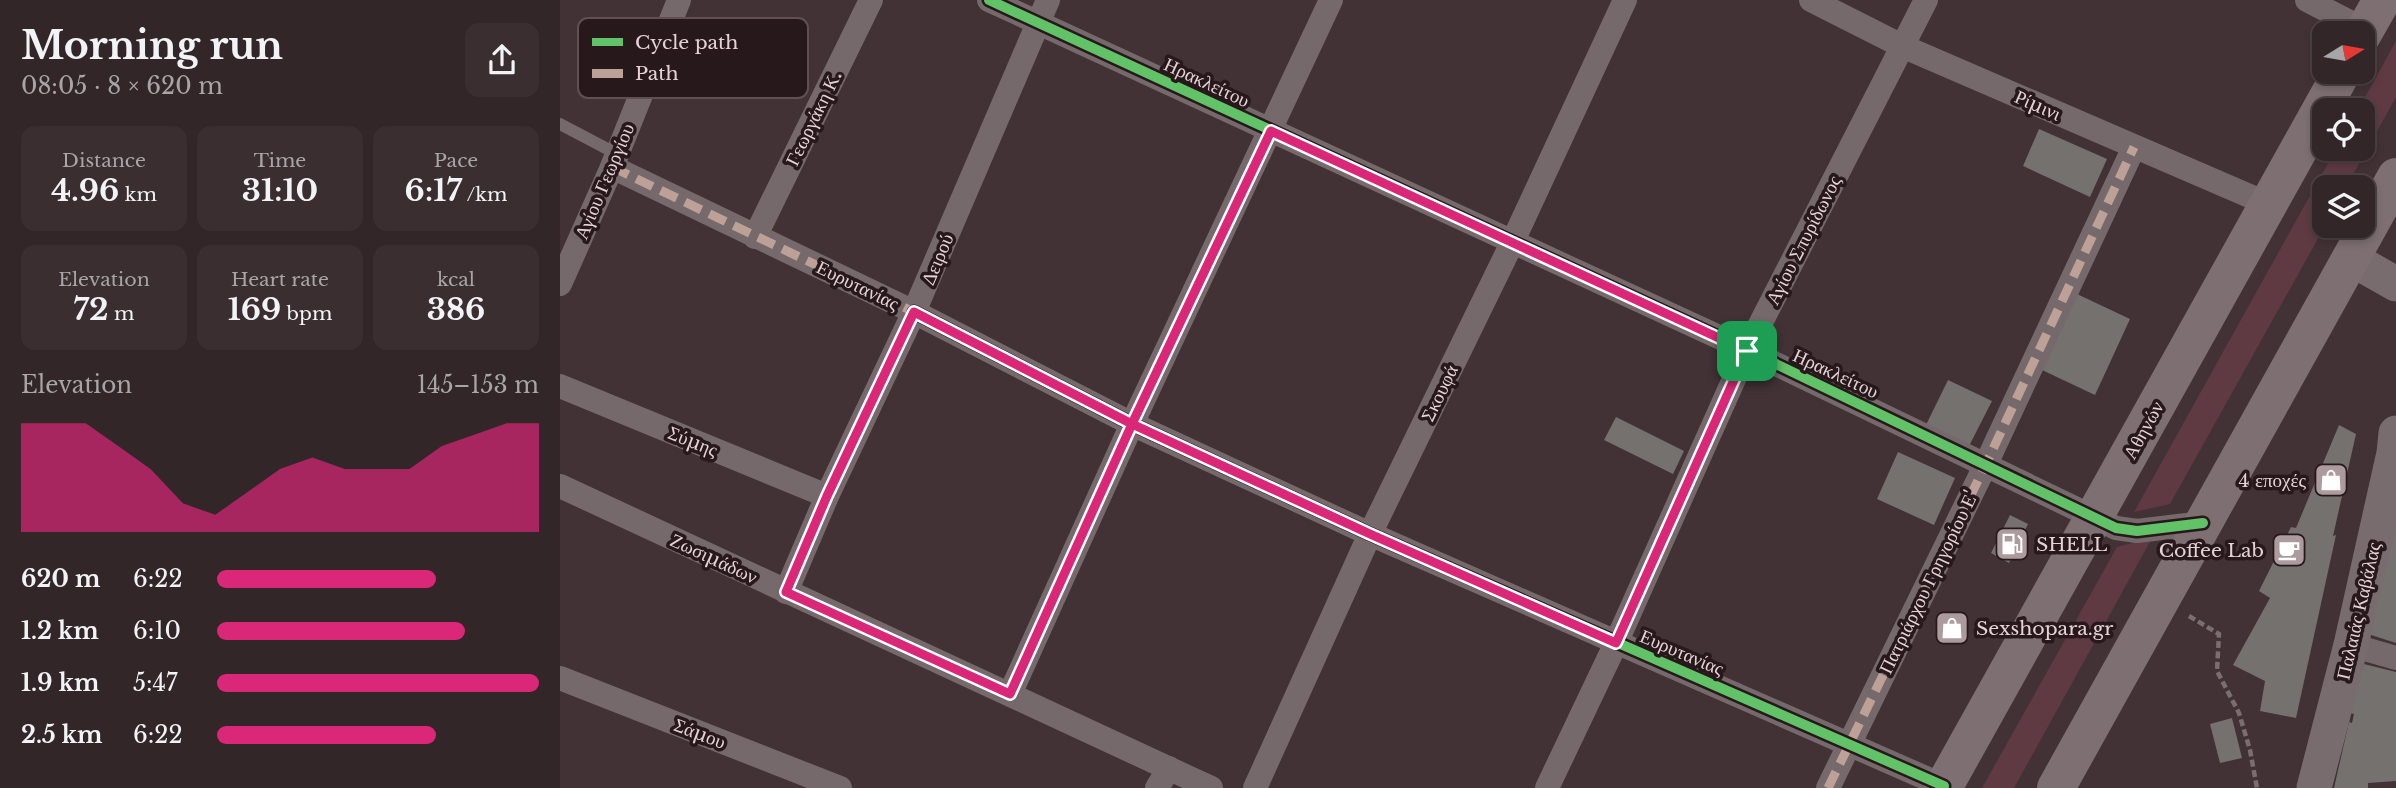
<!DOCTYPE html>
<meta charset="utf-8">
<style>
:root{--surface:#322628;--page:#3a2e30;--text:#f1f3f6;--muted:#a8a5a8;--line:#4d4345;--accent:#db2777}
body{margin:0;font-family:"Libre Baskerville",serif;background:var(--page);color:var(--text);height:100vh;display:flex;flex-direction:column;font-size:26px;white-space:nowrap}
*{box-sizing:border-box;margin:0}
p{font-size:23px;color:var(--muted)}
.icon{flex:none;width:38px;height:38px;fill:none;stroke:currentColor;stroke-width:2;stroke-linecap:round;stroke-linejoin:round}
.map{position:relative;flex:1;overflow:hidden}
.panel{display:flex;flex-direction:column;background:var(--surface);width:560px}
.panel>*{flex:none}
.needle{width:46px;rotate:79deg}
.fabs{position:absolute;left:1752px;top:21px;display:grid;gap:14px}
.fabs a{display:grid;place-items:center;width:63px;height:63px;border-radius:14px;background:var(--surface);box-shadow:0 4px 10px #0003,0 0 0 2px var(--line);font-size:35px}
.pin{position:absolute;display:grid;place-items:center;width:60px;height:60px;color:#fff;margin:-30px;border-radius:14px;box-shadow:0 4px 10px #0006}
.round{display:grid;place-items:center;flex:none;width:74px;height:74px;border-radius:14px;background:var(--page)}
.summary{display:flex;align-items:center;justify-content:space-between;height:119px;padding:0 21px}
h1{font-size:38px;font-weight:700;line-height:52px}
.figures{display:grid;grid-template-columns:repeat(3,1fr);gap:10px;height:119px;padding:7px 21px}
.figures div{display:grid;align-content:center;border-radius:14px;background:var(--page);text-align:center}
.figures b{font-size:30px;font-weight:700}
.figures small{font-size:19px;font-weight:400}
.figures p{font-size:19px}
.chart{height:196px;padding:14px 21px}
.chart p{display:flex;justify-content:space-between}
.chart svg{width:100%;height:126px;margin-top:7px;fill:var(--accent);opacity:.7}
ul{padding:0 21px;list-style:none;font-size:23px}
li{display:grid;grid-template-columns:112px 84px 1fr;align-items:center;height:52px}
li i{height:18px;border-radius:9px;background:var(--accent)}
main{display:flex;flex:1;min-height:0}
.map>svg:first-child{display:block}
.green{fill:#603a43}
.building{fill:#75716e}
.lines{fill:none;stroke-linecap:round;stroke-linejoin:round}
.path{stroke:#796f72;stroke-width:4.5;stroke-dasharray:7 3.5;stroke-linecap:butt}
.lane{stroke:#75696c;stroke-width:12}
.street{stroke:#75696c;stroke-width:24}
.secondary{stroke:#796c6e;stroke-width:35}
.highway{stroke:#7d6f72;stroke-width:38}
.quiet{stroke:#bda197;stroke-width:9;stroke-dasharray:18 9;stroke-linecap:butt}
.cycleway-casing{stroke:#26181b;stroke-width:15}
.cycleway{stroke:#61c268;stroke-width:10}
.route-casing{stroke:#fff;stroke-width:14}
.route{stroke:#db2777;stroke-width:9}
.labels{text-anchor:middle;stroke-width:7;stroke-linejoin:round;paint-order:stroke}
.street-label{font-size:19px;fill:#e6d2d6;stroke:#26181b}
.poi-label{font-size:19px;fill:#e6d2d6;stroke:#26181b;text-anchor:end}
.key{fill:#26181b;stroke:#605053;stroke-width:2}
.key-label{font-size:19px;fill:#e6d2d6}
</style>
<main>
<section class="panel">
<div class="summary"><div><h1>Morning run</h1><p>08:05 · 8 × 620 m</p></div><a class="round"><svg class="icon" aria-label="share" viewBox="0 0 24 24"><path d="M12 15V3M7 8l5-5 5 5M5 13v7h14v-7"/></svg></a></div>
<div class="figures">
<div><p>Distance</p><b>4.96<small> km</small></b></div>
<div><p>Time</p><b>31:10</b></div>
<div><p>Pace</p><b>6:17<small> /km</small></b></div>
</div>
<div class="figures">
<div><p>Elevation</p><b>72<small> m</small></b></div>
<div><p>Heart rate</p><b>169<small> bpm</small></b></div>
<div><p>kcal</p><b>386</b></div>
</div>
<div class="chart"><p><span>Elevation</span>145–153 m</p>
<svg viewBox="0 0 160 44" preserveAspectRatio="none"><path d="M0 44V6L10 6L20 6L30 14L40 22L50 34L60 38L70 30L80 22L90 18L100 22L110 22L120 22L130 14L140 10L150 6L160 6V44z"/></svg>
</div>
<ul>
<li><b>620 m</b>6:22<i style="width:68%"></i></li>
<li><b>1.2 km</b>6:10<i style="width:77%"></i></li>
<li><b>1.9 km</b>5:47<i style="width:100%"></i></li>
<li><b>2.5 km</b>6:22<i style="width:68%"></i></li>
</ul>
</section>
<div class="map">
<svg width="1836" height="788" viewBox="0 0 1836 788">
<rect width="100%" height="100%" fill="#423236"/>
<g class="green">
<polygon points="1836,41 1836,97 1786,187 1764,187 1765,226 1610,504 1574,512 1776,149 1802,149 1802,110 1798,110"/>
<polygon points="1592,538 1454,788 1422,788 1557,547"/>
</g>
<g class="building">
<polygon points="1479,129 1547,159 1530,197 1463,166"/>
<polygon points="1517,294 1570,319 1535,395 1482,370"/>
<polygon points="1388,380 1432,401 1408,448 1365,427"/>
<polygon points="1056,417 1124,451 1113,474 1044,440"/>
<polygon points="1779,425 1796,434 1773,536 1776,535 1736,718 1700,711 1705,681 1673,665 1710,598 1699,591 1731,527 1736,528"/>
<polygon points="1338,452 1395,478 1374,525 1317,499"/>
<polygon points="1836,500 1836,643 1808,634"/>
<polygon points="1450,515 1468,524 1449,563 1431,553"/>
<polygon points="1804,664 1836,672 1836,781 1808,783 1808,788 1774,788 1789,722 1792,723 1794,714 1790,713"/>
<polygon points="1672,718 1682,758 1660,763 1650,724"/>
</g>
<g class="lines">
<polyline class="path" points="1629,616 1659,634 1657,671 1679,713 1690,750 1697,788"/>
<polyline class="lane" points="0,124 57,154"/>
<g class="street">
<polyline points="429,0 1187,350 1556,528 1577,531 1643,523"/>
<polyline points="1251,0 1342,46 1708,204"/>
<polyline points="1747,0 1805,30"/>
<polyline points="52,167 354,312 572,424 810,534 1384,786"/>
<polyline points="195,237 311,0"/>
<polyline points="0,284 52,167 119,0"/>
<polyline points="0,386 267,496"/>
<polyline points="0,486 651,788"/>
<polyline points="226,592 267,496 354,312 488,0"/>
<polyline points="1791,645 1836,658"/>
<polyline points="0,678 280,788"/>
<polyline points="450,694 572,424 771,0"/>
<polyline points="597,788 609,768"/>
<polyline points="695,788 810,534 952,243 1065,0"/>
<polyline points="987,788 1056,643 1187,350 1366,0"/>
<polyline points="1268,788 1426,464 1574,147"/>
</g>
<g class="secondary">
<polyline points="1790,258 1836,284"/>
<polyline points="1754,788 1791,645 1834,453 1836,433"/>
</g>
<g class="highway">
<polyline points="1802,35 1822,0"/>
<polyline points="1383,788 1782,72"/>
<polyline points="1496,788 1836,177"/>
</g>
<g class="quiet">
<polyline points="52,167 354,312"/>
<polyline points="1268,788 1426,464 1574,147"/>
</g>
<defs>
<g id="cycleway">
<polyline points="429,0 1187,350 1556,528 1577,531 1643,523"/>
<polyline points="354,312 572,424 810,534 1384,786"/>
</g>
</defs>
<use href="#cycleway" class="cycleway-casing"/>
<use href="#cycleway" class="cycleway"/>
</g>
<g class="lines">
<defs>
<polyline id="route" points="1187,351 711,131 572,424 354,312 267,496 226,592 450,694 572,424 810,534 1056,643 1187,351"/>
</defs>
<use href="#route" class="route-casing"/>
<use href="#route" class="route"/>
</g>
<defs>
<symbol id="shop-square" viewBox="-11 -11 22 22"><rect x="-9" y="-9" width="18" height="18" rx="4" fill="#ad9a9e" stroke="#26181b"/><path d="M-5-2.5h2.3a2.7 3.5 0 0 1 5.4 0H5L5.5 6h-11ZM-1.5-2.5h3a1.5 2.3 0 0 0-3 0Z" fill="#fff"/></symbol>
<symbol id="fuel-square" viewBox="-11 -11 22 22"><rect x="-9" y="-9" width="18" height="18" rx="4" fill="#ad9a9e" stroke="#26181b"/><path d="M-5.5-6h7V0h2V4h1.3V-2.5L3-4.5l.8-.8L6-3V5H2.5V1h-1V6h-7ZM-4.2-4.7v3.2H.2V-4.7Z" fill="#fff"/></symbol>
<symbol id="cafe-square" viewBox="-11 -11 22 22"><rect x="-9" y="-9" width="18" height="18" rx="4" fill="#ad9a9e" stroke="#26181b"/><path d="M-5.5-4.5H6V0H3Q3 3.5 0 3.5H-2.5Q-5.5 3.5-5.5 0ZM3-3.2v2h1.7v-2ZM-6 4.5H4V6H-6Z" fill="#fff"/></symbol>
</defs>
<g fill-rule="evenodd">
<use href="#shop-square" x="1752" y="461" width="38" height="38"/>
<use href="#fuel-square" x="1433" y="525" width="38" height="38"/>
<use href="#cafe-square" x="1710" y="531" width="38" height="38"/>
<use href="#shop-square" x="1373" y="609" width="38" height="38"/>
</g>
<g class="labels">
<g class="street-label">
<text transform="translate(647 82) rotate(25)" y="7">Ηρακλείτου</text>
<text transform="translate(1478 105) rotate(24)" y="7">Ρίμινι</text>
<text transform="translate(253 118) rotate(-64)" y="7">Γεωργάκη Κ.</text>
<text transform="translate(44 181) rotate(-67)" y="7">Αγίου Γεωργίου</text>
<text transform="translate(1243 240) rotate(-63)" y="7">Αγίου Σπυρίδωνος</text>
<text transform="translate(377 259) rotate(-67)" y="7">Δειρού</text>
<text transform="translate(298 285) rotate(26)" y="7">Ευρυτανίας</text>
<text transform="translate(1276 373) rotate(25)" y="7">Ηρακλείτου</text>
<text transform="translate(879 393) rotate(-64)" y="7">Σκουφά</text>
<text transform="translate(1583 430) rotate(-61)" y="7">Αθηνών</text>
<text transform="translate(133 441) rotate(22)" y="7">Σύμης</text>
<text transform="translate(154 558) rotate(25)" y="7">Ζωσιμάδων</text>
<text transform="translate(1368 582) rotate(-64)" y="7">Πατριάρχου Γρηγορίου Ε'</text>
<text transform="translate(1798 611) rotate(-77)" y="7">Παλαιάς Καβάλας</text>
<text transform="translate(1122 652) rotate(23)" y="7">Ευρυτανίας</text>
<text transform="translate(140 733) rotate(21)" y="7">Σάμου</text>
</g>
<g class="poi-label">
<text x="1746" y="487">4 εποχές</text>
<text x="1476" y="551" text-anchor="start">SHELL</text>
<text x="1704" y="557">Coffee Lab</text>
<text x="1416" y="635" text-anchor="start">Sexshopara.gr</text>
</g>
</g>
<rect x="18" y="18" width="230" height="80" rx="10" class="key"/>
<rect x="32" y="38" width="31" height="8" fill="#61c268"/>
<rect x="32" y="69" width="31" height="9" fill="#bda197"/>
<g class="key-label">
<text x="75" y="49">Cycle path</text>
<text x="75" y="80">Path</text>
</g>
</svg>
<div class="fabs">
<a><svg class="needle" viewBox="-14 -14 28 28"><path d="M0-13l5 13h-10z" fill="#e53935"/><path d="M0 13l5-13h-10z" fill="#a8a5a8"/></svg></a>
<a><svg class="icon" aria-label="locate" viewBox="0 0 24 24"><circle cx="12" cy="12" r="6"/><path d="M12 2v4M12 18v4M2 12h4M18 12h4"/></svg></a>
<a><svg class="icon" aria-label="layers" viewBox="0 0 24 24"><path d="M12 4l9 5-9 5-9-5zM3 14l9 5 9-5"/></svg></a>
</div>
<div class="pin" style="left:1187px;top:351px;background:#1e9e55"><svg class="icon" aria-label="arrive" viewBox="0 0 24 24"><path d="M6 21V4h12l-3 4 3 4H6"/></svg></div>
</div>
</main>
